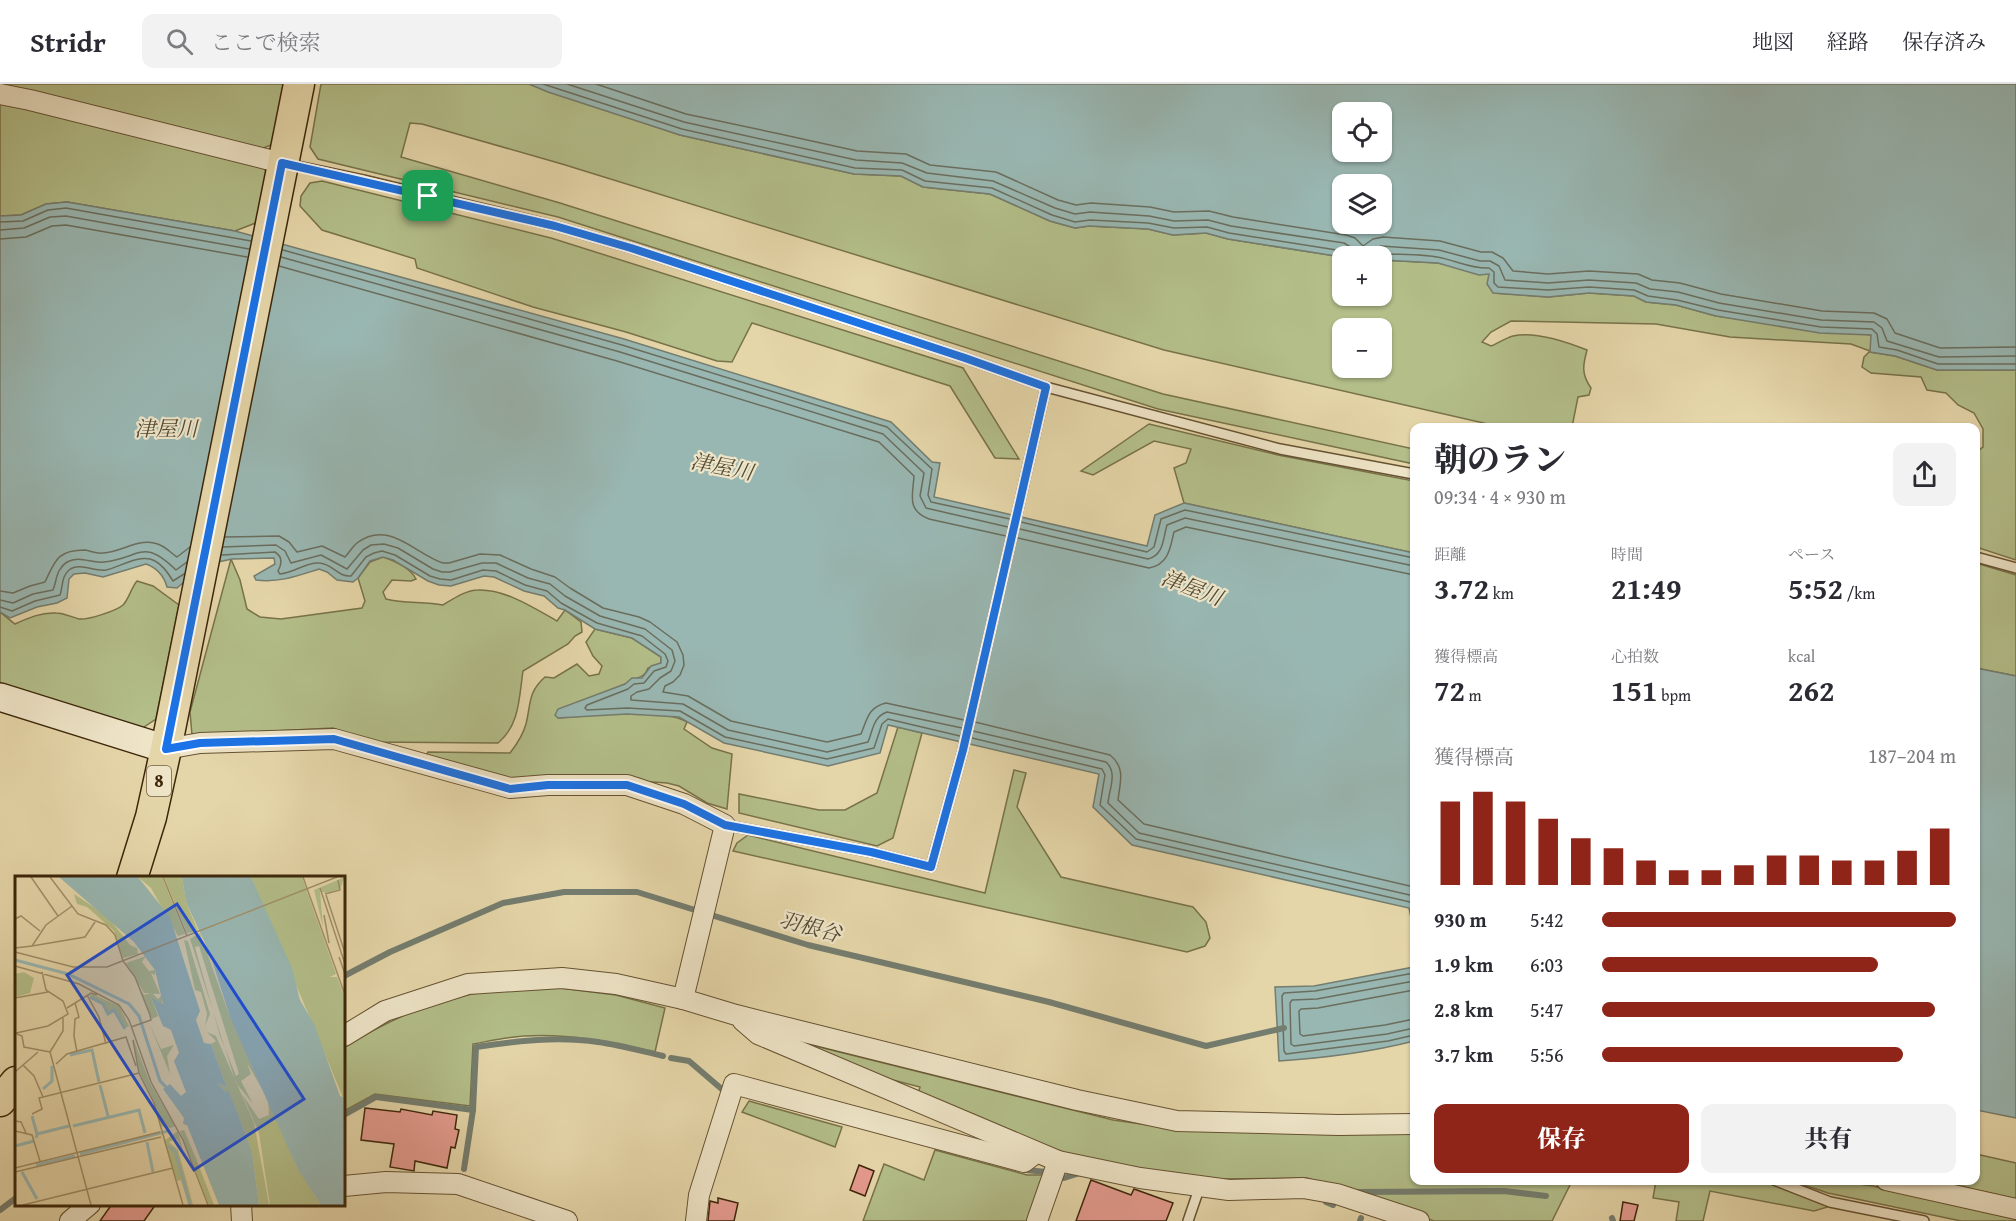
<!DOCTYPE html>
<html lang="ja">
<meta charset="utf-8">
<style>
:root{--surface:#fff;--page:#f2f2f3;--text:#2b2b33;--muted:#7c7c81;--line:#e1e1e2;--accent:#8f2418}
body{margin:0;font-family:"Gentium Book Plus","Noto Serif JP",serif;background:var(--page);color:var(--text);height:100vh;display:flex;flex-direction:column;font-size:22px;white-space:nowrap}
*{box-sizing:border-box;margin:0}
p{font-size:20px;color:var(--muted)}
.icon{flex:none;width:33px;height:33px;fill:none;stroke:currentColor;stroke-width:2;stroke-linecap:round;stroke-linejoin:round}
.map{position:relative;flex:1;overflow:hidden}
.sheet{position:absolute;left:1410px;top:339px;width:570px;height:762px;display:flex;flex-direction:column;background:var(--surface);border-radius:12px;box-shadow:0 2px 4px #0004}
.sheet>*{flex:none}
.controls{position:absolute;left:1332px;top:18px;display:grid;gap:12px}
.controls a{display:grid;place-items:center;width:60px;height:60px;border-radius:12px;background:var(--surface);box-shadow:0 2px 4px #0004;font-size:30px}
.pin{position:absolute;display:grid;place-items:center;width:51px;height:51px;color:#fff;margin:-26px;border-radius:12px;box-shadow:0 3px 9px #0006}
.round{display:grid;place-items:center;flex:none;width:63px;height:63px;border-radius:12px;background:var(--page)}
.overview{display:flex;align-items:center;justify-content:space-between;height:102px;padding:0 24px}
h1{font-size:33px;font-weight:800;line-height:45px}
.metrics{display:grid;grid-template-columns:repeat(3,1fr);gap:9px;height:102px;padding:6px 24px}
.metrics div{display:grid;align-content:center}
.metrics b{font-size:30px;font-weight:800}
.metrics small{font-size:16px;font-weight:400}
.metrics p{font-size:16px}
.chart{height:168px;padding:12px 24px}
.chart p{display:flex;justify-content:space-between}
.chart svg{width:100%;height:108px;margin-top:6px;stroke:var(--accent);stroke-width:6}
.button{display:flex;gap:12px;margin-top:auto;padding:12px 24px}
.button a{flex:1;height:69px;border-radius:12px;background:var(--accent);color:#fff;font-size:24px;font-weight:800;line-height:69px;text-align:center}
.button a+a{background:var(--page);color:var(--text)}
ul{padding:0 24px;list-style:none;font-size:20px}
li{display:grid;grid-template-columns:96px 72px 1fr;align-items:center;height:45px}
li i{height:15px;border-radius:8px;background:var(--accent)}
header{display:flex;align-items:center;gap:36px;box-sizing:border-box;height:84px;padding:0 30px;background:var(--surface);border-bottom:2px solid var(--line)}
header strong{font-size:28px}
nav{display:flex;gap:33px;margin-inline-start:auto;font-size:21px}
.search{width:420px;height:54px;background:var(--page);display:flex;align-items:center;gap:15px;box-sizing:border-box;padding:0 21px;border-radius:12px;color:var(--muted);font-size:22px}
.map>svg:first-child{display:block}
.green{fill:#b3be89;stroke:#78724a;stroke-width:1.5;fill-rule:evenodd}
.water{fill:#99b7b2;stroke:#747d6f;stroke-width:1.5;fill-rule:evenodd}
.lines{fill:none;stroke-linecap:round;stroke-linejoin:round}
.shore{stroke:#6a6e5e;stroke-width:1.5}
.stream{stroke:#747d6f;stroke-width:6}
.building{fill:#e59b8f;stroke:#3c260a;stroke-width:1.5}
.lane-casing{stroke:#665232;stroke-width:12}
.street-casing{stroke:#665232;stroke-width:22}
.secondary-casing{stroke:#3c260a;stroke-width:30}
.primary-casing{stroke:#3c260a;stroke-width:33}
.lane{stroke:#eee4c7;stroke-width:9}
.street{stroke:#eee4c7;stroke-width:20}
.secondary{stroke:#eee4c7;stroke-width:27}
.primary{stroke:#e5d6a9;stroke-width:30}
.route-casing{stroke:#fff;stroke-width:12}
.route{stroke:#1a73e8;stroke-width:8}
.labels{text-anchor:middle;stroke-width:4.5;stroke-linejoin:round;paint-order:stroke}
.shield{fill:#eee4c7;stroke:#715f43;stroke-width:1.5}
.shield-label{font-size:18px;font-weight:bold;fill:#3c260a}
.water-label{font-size:21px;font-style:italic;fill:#534a34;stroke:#eee4c7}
.inset-river{fill:none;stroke:#99b7b2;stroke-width:3}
.inset-road{fill:none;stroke:#a19069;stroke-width:1.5}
.view{fill:#1d4ed8;fill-opacity:0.15;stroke:#1d4ed8;stroke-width:3}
.inset-edge{fill:none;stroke:#3c260a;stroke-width:3}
</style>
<header>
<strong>Stridr</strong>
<div class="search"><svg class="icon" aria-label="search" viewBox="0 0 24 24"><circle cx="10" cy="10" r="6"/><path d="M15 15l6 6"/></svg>ここで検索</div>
<nav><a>地図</a><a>経路</a><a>保存済み</a></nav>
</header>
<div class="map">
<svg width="2016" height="1137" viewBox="0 0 2016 1137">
<rect width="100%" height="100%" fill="#e5d6a9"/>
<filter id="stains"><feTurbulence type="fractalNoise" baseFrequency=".00333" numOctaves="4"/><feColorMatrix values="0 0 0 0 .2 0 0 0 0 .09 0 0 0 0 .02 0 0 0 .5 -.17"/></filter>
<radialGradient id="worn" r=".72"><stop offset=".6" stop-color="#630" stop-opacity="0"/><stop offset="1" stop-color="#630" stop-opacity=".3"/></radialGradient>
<g class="green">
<polygon points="0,0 292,0 281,57 261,65 0,3"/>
<path d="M321 0H529L680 51 854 90 901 92 923 103 990 110 1050 137 1075 144 1089 142 1148 145 1173 151 1206 149 1228 155 1342 173V212H1382V176L1438 179 1489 190 1494 209 1548 213 1589 209 1634 212 1646 218 1676 221 1716 232 1872 251 1871 268 1895 272 1937 286H2016V476L1976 463V368L1983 363V345L1974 329 1958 321 1946 309 1927 306 1921 293 1871 289 1862 283 1864 273 1870 267 1851 260 1730 253 1656 240 1511 237 1491 248 1482 258 1491 262C1498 259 1506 254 1513 252 1534 247 1567 258 1587 266 1583 281 1581 290 1591 304L1589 311 1578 313 1572 343H1501L1164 266 562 80 422 40 410 39 401 73 560 119 1163 310 1414 365V380L1158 325 558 133 318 75 310 63ZM1342 244H1382V284H1342Z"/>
<polygon points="0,17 263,83 270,93 266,135 235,147 67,118 46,120 21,131 0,132"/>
<polygon points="322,97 551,154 963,284 1019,375 995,374 950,302 752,239 732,278 717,277 626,248 533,223 417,184 415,175 322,146 300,122 301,112 310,99"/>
<polygon points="1149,340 1278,371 1414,397 1414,469 1184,419 1174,384 1186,379 1191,365 1154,357 1093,391 1081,387"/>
<path d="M383 473C395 477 410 483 416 495L411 497 392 496 383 508 386 515C405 520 424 517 443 521 453 515 466 506 478 506 505 505 534 524 557 537L565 526 581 538 582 548 575 552 568 560 523 587C519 613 520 641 498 659L368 658 333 644 192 651 190 628 231 475 240 496 247 525 260 533 281 535 362 524 365 517 358 494 370 478Z"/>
<polygon points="1976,479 2016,491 2016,592 1976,584"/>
<path d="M137 497 153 502 179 521 156 635 141 645 0 602V528L15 540C28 534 42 528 56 529 64 529 71 533 79 535 88 536 116 527 123 521 129 515 131 504 137 497Z"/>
<path d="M595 545 632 554 661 573V579L648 584C644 596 635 592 625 600L558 634C588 632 662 623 687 638L684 645 712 664 732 670 727 725 707 719 679 702 667 699 625 696 509 695 425 673 428 668 510 669C517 660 523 651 526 640 531 619 528 608 545 593L554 594 577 580 589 592 599 590 602 582 593 572 586 558Z"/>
<polygon points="898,643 922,649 893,754 877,762 739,729 739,710 819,726 845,726 877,709"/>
<polygon points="1014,686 1026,689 1017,723 1061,793 1193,823 1206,838 1210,854 1205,862 1187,868 733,767 737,759 748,751 985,809"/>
<path d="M560 904 616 911 665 924 655 968C612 958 569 949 524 952 507 953 490 957 473 960L470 1022 375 1010 344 1027V963C384 939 425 919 472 910 501 904 531 905 560 904Z"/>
<polygon points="771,951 1113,1036 1177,1045 1414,1047 1414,1096 1604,1097 1603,1100 1572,1097 1552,1137 1434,1137 1367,1113 1307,1094 1215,1095 1139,1086 1059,1069 917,1013 920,1003 870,990"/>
<polygon points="749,1017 842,1043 835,1063 742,1028"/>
<polygon points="935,1066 1027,1091 1045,1091 1033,1137 863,1137 884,1080 924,1096"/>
<polygon points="1976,1070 2016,1079 2016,1115 1936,1097 1976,1096"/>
<polygon points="1760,1096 1831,1122 1814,1127 1710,1107 1703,1137 1676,1137 1679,1118 1653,1114 1656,1097"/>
<polygon points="1792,1097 1836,1097 1873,1102 2016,1135 2016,1137 1961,1137 1828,1109"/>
</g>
<g class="water">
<path d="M529 0H2016V286H1937L1895 272 1870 268 1871 251 1820 249 1716 232 1676 221 1646 218 1634 212 1589 209 1548 213 1493 209 1487 200 1489 190 1479 191 1438 179 1382 176V172L1342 173 1228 155 1206 149 1173 151 1148 145 1089 142 1075 144 1050 137 990 110 923 103 901 92 854 90 680 51 548 8ZM1342 28H1382V68H1342ZM1342 100H1382V140H1342Z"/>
<path d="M67 118 235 147 624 255 891 338 932 378 940 379 934 413 1147 462 1155 431 1184 419 1414 469V848L1409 824 1132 761 1093 723 1099 690 888 641 880 669 828 682 724 659 679 633 627 630 558 634 555 631 558 625 625 600 632 594H642L651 582 661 579V573L632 554 595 545 565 526 558 524 544 512 524 507 494 493 484 492 451 502 439 501 428 497 393 476 383 473 370 477 358 494 353 498 337 496 327 488 319 485C297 492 279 499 256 496L254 492 275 480 274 474 232 475 204 481 177 504 167 503C164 492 157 484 146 480L103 493 85 489 74 490 69 495 67 514 57 519 37 523 10 534 0 528V132L21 131 46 120Z"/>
<polygon points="1976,584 2016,592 2016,1034 1976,1026"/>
<path d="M1414 883V957C1371 968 1324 974 1279 977L1275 903 1314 902Z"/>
</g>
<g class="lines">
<g class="shore">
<polyline points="543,0 682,45 855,84 902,86 925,97 992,104 1052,131 1075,138 1090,136 1148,139 1174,144 1207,143 1229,149 1343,167 1348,172"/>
<polyline points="567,0 684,38 856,76 902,79 927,89 993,97 1055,124 1075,130 1090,128 1149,132 1174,137 1208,136 1231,142 1344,159 1352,164 1356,172"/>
<polyline points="596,0 686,30 780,50 857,67 906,70 930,81 996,88 1058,116 1076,121 1091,119 1150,123 1174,128 1209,127 1233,133 1346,151 1355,154 1363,162 1373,155 1383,153 1440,157 1481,168 1492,168 1503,174 1513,187 1548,190 1589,187 1638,190 1652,196 1680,199 1721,210 1822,227 1874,229 1887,235 1895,249 1940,264 2016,263"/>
<polyline points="0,138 23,137 48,126 66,124 251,157"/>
<polyline points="0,146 24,144 50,133 66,132 249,165"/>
<polyline points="0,155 26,153 52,142 66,141 247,173"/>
<polyline points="283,166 622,261 887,343 932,385 928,411 931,418 1010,435"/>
<polyline points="1369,172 1373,166 1381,162 1439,166 1480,177 1490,177 1499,182 1505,196 1548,199 1589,196 1636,199 1650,205 1678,208 1719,219 1821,236 1874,238 1882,244 1887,257 1939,273 2016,272"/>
<path d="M1377 172 1383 170C1401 170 1419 170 1437 173 1455 176 1471 185 1489 184L1494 188V199L1498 203 1548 206 1589 203 1634 206 1648 212 1677 216 1718 226 1821 243 1872 245 1877 250 1879 263 1897 266 1938 280H2016"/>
<polyline points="281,173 620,268 883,350 924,389 920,412 926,424 1008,443"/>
<path d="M279 182 617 277 879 358 914 392C913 411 906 426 929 435L1006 452"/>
<polyline points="1021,438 1147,468 1154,463 1161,435 1185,426 1414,474"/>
<path d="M1020 445 1148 475C1164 471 1163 454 1167 441L1185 434 1414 482"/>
<path d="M225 453 279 452 289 458 297 468 322 462 345 473C349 469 352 463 357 459 389 435 415 470 443 479H449L480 470 500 471 531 485 555 493 570 504 603 524 639 533 650 538 677 558 683 571 684 581 680 591 673 598 665 602 663 608 688 612 731 637 827 658 861 650C867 636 868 623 886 619L964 636"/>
<path d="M1018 454 1149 484C1169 480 1170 464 1174 448L1186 443 1414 491"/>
<path d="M223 463 276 461 285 467 291 479 321 471 347 485 363 466 371 461 384 460 398 464 433 485 442 488H450L482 479H496L528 494 550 500 565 512 600 532 645 545 672 566 675 577 671 587 660 594 649 605 637 608 631 612V616L683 620 728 646 827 668 868 658C873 646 873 633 887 628L962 644"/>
<path d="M222 471 275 468C283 473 282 480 278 487L280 490C294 489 306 478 319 479 332 479 337 493 351 492L366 473 374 469 382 467 395 471 430 492 440 495 451 496 483 486 496 487 525 501 547 507 561 519 597 539 642 552 665 570 668 577 666 583 654 587 644 599 634 600 628 605 587 621 585 624 587 626 627 624 680 627 725 653 827 675 874 664 882 640 888 635 960 652"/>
<path d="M0 507 13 509 30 502 45 498C55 477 57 466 85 466 91 467 97 470 103 469 124 468 141 451 162 462 168 465 172 470 177 473L190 463"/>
<path d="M0 516 13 519 33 510 53 506C57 496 56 485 67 478 80 471 92 480 104 478 141 474 142 453 176 486L187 478"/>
<path d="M0 523 12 527 35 517 60 511C63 503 61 493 69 486 80 478 94 488 106 486 119 483 137 472 150 475 161 478 168 489 173 497L184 490"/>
<path d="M975 638 1110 671C1126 684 1120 698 1118 716L1144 740 1414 803"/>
<path d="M973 647 1106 678C1118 689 1109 705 1108 719L1139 749 1414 812"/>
<polyline points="972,654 1102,685 1105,691 1100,721 1136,755 1410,818 1414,822"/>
<polyline points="1414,889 1315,907 1284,909 1282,912 1284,967 1286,970 1388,957 1414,951"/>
<polyline points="1414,897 1317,915 1292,916 1290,919 1291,960 1294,962 1387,950 1414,944"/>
<polyline points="1414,906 1318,924 1301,925 1299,927 1300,950 1303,952 1385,941 1414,935"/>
</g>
<g class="stream">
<polyline points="344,892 390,868 503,819 564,808 637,808 808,861 1049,918 1206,962 1284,944"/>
<polyline points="671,974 689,977 724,1007"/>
<path d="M344 1031 376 1013 473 1026 476 963C517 957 557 952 598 958 620 961 641 967 663 972"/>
<polyline points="464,1085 473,1026"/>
<polyline points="1026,1086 1046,1088"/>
<polyline points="1064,1094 1080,1089"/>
<polyline points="1358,1108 1504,1107 1546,1112"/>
<polyline points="1326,1118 1333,1121"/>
<polyline points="0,1126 16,1114"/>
<polyline points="1612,1134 1613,1137"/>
<polyline points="1360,1137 1361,1134"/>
</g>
</g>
<g class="building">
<polygon points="365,1024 400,1028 401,1025 432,1031 433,1027 457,1031 455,1045 459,1046 455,1064 451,1063 447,1084 415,1077 414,1087 390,1083 394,1060 361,1056"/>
<polygon points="859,1081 874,1087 865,1112 850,1106"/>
<polygon points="1091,1096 1131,1111 1134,1105 1173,1119 1166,1137 1076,1137"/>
<polygon points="718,1114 738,1119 734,1137 708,1137 710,1117 718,1119"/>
<polygon points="1623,1118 1638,1121 1634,1137 1620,1137"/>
<polygon points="112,1120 156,1120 144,1137 100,1137"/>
</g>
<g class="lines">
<defs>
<g id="lane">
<polyline points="288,80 364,96 555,142 631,164 965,274 1046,303 1280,365 1414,390"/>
<polyline points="1976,473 2016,484"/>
<polyline points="725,741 871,768 931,783 963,666 1046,303"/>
<polyline points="1774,1096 1830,1118 1924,1137"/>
<polyline points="1188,1137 1200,1102"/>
</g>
<g id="street">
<polyline points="0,10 30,16 282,79"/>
<polyline points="166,665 200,659 334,655 510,704 548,701 627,701 684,720 725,741 683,915"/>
<polyline points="743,937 758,950 1058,1077 1140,1094 1229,1106 1303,1104 1337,1110 1419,1137"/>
<polyline points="344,952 385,927 468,900 562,894 616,900 683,915 736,931 1077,1016 1177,1037 1338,1041 1414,1040"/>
<polyline points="1886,1096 2016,1125"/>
<polyline points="344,1102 386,1098 458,1100 567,1137"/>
<polyline points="241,1120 242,1137"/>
<polyline points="70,1137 90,1120"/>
<polyline points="696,1137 699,1111 734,1000 1024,1078 1036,1069"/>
<polyline points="1037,1137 1058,1077"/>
</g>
<polyline id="secondary" points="0,613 166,665"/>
<g id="primary">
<polyline points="132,794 151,733 166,665 299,0"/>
<polyline points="0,1017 16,998"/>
</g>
</defs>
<use href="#lane" class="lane-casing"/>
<use href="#street" class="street-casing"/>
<use href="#secondary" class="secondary-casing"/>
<use href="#primary" class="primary-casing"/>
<use href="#lane" class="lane"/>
<use href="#street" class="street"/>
<use href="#secondary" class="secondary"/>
<use href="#primary" class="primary"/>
</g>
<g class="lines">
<defs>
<polygon id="route" points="282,79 555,142 631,164 965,274 1046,303 963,666 931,783 871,768 725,741 684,720 627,701 548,701 510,705 334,655 200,659 166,665"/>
</defs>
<use href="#route" class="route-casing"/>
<use href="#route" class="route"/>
</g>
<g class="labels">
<rect class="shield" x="147" y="682" width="24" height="30" rx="4.5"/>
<g class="shield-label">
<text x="159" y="703">8</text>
</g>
<g class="water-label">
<text x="166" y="352">津屋川</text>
<text transform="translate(722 383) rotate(11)" y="7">津屋川</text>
<text transform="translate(1192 504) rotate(21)" y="7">津屋川</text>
<text transform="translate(810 843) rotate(15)" y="7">羽根谷</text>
</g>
</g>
<g transform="translate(15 792)">
<rect width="330" height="330" fill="#e5d6a9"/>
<path d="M123 1H147L170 58 163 60 136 12ZM149 1H167L171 26 183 55 172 57ZM236 1H287L321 98 315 101H322L330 122V226ZM330 1 325 13 311 17 305 15 308 51 299 14ZM59 18 92 40 115 69 122 72 123 78 108 82 99 55 72 31 62 28ZM185 57 215 141 235 178 282 292 306 329H255L244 257 227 218 244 243 254 239 253 223 232 187 236 198 226 205 238 228 221 207 175 63ZM184 70 224 198 221 200 205 160 180 71ZM169 64 173 65 195 138 190 150 192 138 186 116 180 114ZM131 80 127 86 134 95 140 94V99L136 97 145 118 129 117 111 87ZM9 96 19 102 15 117 0 121V98ZM124 111 129 119 137 117 143 123 147 119V128L136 121 143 140 137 143ZM77 118 104 130 114 150 110 152 99 134 93 137 88 127 74 120ZM134 147 146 173 159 169 152 180 155 198ZM192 156 201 160 239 247 254 329H244L237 275 213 214 211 217 203 207 212 212 196 168 201 165ZM118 162 135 207 160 250 156 252 145 250 138 223 125 197ZM169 254 180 280 199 329H194L165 255ZM163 255 168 275 162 263 154 266 163 274 178 329H174L166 304 162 305 149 265Z" fill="#b3be89" fill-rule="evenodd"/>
<path d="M44 1H123L155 41 185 135 181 144 189 167 196 168 212 212 203 207 211 217 213 213 237 275 244 329H204L172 249 168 248 169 242 148 213 155 208 166 220 171 216 159 185 164 177 156 154 148 150 136 121 148 128 140 94 119 66ZM167 1H236L277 92 285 124 300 150 325 220 330 222V329H306L283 294 215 141 195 78 171 26Z" fill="#99b7b2"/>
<path class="inset-river" d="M0 84 53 98 114 128 124 140 145 205 151 211M75 121 88 128 93 138 99 134 110 153M55 179 77 174 84 206M85 209 93 240M28 213 37 205V190M17 240 22 258M58 250 124 234 130 257M21 262 22 258 54 250M132 266 138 296M0 270 19 265M153 270 160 275 175 329M65 278 153 255M21 289 60 280M7 296 22 323"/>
<path class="inset-road" d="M16 1 43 40M35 1 63 38 91 49 100 59 108 85 120 101 135 139 136 144 116 151M148 1 172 60M288 1 330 119M305 12 330 88M310 18 325 14 323 4M311 19 330 77M309 39 314 67M0 43 6 40 25 55M17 70 70 61 80 46M0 72 17 70 31 49 57 30M0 76 58 91H92L322 1M324 81 330 98M0 90 64 108 104 129 114 144 136 206 168 264 193 329M72 119 84 141 91 168M0 122 33 116M60 127 64 141 60 143 59 160 62 176M52 132 76 117 82 119M1 157 33 150 53 138 48 125 31 114 27 96M2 158 7 160 9 171 35 176M118 164 124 197 139 227 168 329M35 176 76 329M35 176 48 155V142M41 188 52 178 111 161 121 190M8 189 19 200 28 221M0 196 23 176M17 238 27 233 24 222 124 197M0 245 6 246 11 257M0 255 17 259 25 285M0 292 145 256M0 296 146 261M8 329 158 292"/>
<path class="view" d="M162 28 289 223 179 294 52 99Z"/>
<rect width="330" height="330" class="inset-edge"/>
</g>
<rect width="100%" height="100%" filter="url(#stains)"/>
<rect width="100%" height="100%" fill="url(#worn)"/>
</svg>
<div class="controls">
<a><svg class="icon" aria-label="locate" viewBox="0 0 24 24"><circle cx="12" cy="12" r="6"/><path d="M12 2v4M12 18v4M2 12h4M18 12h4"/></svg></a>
<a><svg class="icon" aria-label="layers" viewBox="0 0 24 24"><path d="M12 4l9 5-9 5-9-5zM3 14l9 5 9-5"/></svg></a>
<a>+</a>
<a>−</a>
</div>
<div class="pin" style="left:428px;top:112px;background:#1e9e55"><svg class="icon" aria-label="arrive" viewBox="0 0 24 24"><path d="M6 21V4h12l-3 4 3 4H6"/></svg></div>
<section class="sheet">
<div class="overview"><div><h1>朝のラン</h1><p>09:34 · 4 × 930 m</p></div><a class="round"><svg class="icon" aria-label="share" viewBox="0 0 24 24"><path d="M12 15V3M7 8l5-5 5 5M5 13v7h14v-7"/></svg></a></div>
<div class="metrics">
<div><p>距離</p><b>3.72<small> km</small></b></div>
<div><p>時間</p><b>21:49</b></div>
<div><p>ペース</p><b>5:52<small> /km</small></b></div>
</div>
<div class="metrics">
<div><p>獲得標高</p><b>72<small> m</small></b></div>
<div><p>心拍数</p><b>151<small> bpm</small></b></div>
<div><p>kcal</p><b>262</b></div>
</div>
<div class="chart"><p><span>獲得標高</span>187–204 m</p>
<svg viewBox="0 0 160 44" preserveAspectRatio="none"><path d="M5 44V10M15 44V6M25 44V10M35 44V17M45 44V25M55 44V29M65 44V34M75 44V38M85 44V38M95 44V36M105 44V32M115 44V32M125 44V34M135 44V34M145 44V30M155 44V21"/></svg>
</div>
<ul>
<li><b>930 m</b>5:42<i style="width:100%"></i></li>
<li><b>1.9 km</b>6:03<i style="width:78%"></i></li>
<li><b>2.8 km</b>5:47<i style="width:94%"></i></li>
<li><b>3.7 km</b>5:56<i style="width:85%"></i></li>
</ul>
<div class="button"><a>保存</a><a>共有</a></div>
</section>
</div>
